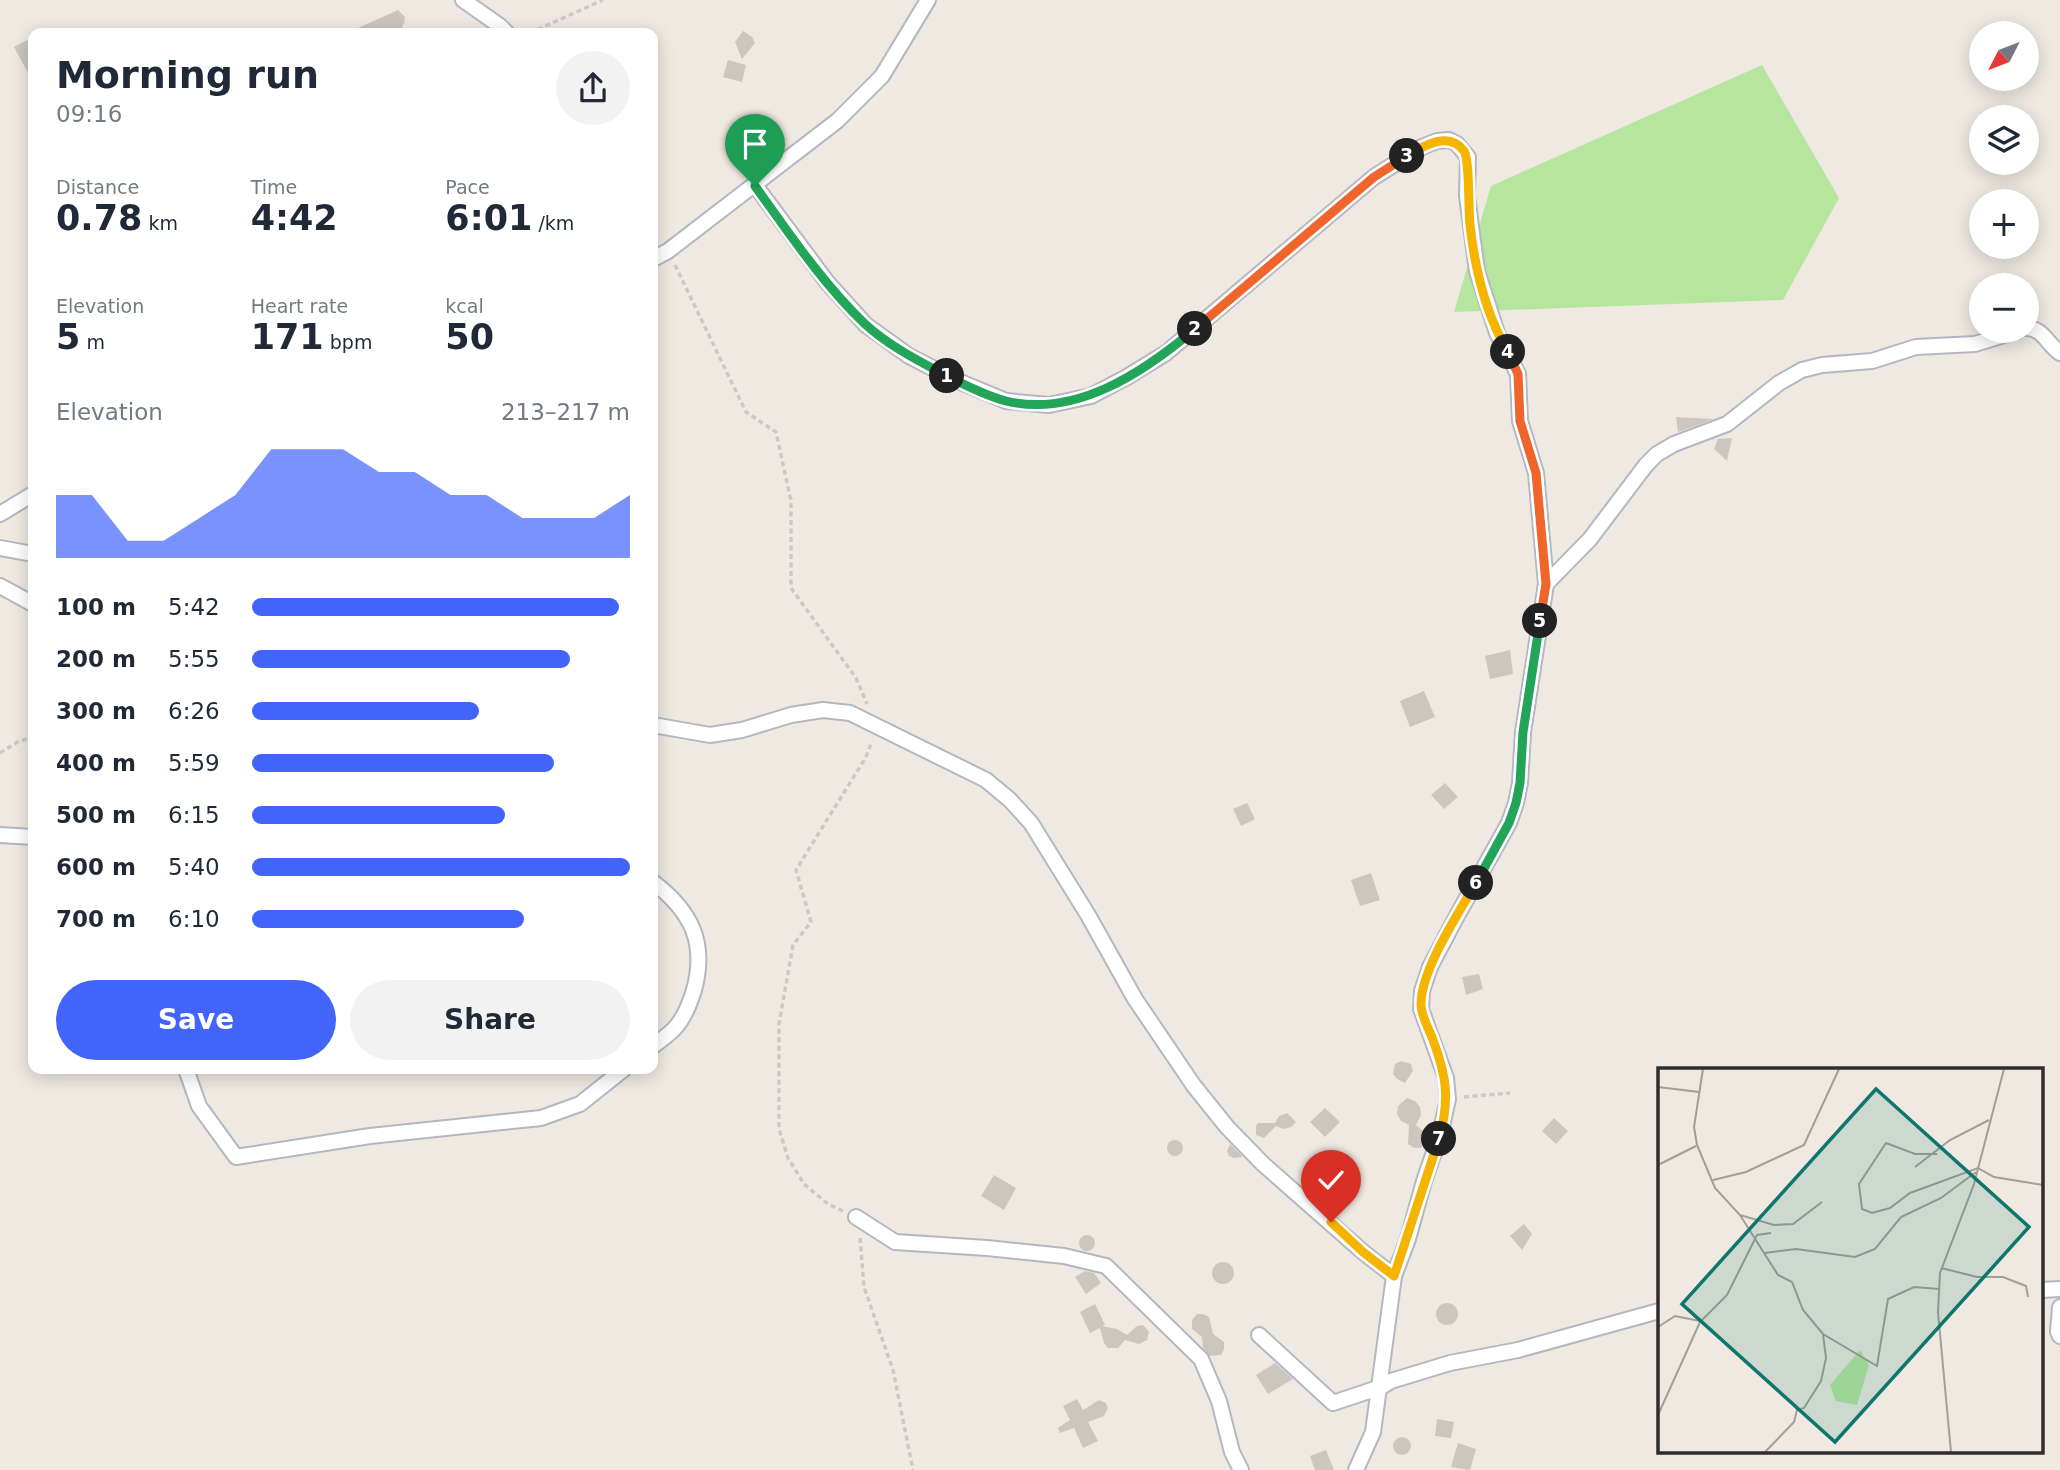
<!DOCTYPE html>
<meta charset="utf-8">
<style>
:root{--surface:#fff;--page:#f2f2f3;--text:#1f2937;--muted:#747a83;--accent:#4264fb}
body{margin:0;font-family:"DejaVu Sans",sans-serif;background:var(--page);color:var(--text);height:100vh;display:flex;flex-direction:column;font-size:26px;white-space:nowrap}
*{box-sizing:border-box;margin:0}
p{font-size:23px;color:var(--muted)}
.icon{flex:none;width:38px;height:38px;fill:none;stroke:currentColor;stroke-width:2;stroke-linecap:round;stroke-linejoin:round}
.map{position:relative;flex:1;overflow:hidden}
.details{position:absolute;left:28px;top:28px;width:630px;height:1046px;display:flex;flex-direction:column;background:var(--surface);border-radius:14px;box-shadow:0 4px 18px #0003}
.details>*{flex:none}
.needle{width:46px;rotate:228deg}
.fabs{position:absolute;left:1969px;top:21px;display:grid;gap:14px}
.fabs a{display:grid;place-items:center;width:70px;height:70px;border-radius:50%;background:var(--surface);box-shadow:0 4px 18px #0003;font-size:35px}
.pin{position:absolute;display:grid;place-items:center;width:60px;height:60px;color:#fff;margin:-72px -30px;border-radius:50% 50% 50% 0;rotate:-45deg;box-shadow:0 0 7px #0007}
.pin .icon{rotate:45deg}
.km{position:absolute;width:35px;height:35px;margin:-18px;border-radius:50%;background:#222;color:#fff;font-size:19px;line-height:35px;text-align:center}
.round{display:grid;place-items:center;flex:none;width:74px;height:74px;border-radius:37px;background:var(--page)}
.head{display:flex;align-items:center;justify-content:space-between;height:119px;padding:0 28px}
h1{font-size:38px;font-weight:800;line-height:52px}
.figures{display:grid;grid-template-columns:repeat(3,1fr);gap:10px;height:119px;padding:7px 28px}
.figures div{display:grid;align-content:center}
.figures b{font-size:35px;font-weight:800}
.figures small{font-size:19px;font-weight:400}
.figures p{font-size:19px}
.chart{height:196px;padding:14px 28px}
.chart p{display:flex;justify-content:space-between}
.chart svg{width:100%;height:126px;margin-top:7px;fill:var(--accent);opacity:.7}
.cta{display:flex;gap:14px;margin-top:auto;padding:14px 28px}
.cta a{flex:1;height:80px;border-radius:42px;background:var(--accent);color:#fff;font-size:28px;font-weight:800;line-height:80px;text-align:center}
.cta a+a{background:var(--page);color:var(--text)}
ul{padding:0 28px;list-style:none;font-size:23px}
li{display:grid;grid-template-columns:112px 84px 1fr;align-items:center;height:52px}
li i{height:18px;border-radius:9px;background:var(--accent)}
.map>svg:first-child{display:block}
.green{fill:#b6e59e}
.building{fill:#cbc7bf}
.lines{fill:none;stroke-linecap:round;stroke-linejoin:round}
.minor-casing{stroke:#b4b7c1;stroke-width:18}
.path{stroke:#c9c9c9;stroke-width:3.5;stroke-dasharray:5 3.5;stroke-linecap:butt}
.minor{stroke:#fff;stroke-width:14}
.split-1-casing{stroke:#fff;stroke-width:14}
.split-2-casing{stroke:#fff;stroke-width:14}
.split-3-casing{stroke:#fff;stroke-width:14}
.split-4-casing{stroke:#fff;stroke-width:14}
.split-5-casing{stroke:#fff;stroke-width:14}
.split-6-casing{stroke:#fff;stroke-width:14}
.split-7-casing{stroke:#fff;stroke-width:14}
.split-8-casing{stroke:#fff;stroke-width:14}
.split-1{stroke:#22a559;stroke-width:9}
.split-2{stroke:#22a559;stroke-width:9}
.split-3{stroke:#f0652b;stroke-width:9}
.split-4{stroke:#f5b400;stroke-width:9}
.split-5{stroke:#f0652b;stroke-width:9}
.split-6{stroke:#22a559;stroke-width:9}
.split-7{stroke:#f5b400;stroke-width:9}
.split-8{stroke:#f5b400;stroke-width:9}
.inset-road{fill:none;stroke:#a29e99;stroke-width:2}
.view{fill:#0f766e;fill-opacity:0.15;stroke:#0f766e;stroke-width:3.5}
.inset-edge{fill:none;stroke:#2e2e2e;stroke-width:3.5}
</style>
<div class="map">
<svg width="2060" height="1470" viewBox="0 0 2060 1470">
<rect width="100%" height="100%" fill="#efe9e1"/>
<polygon class="green" points="1762,65 1839,198 1783,300 1454,312 1491,186"/>
<g class="building">
<polygon points="398,10 405,17 404,23 402,28 394,33 347,33"/>
<polygon points="743,31 752,37 755,43 742,59 735,42"/>
<polygon points="27,40 33,48 33,82 14,47"/>
<polygon points="728,60 746,65 742,82 723,77"/>
<polygon points="1676,417 1714,419 1678,432"/>
<polygon points="1732,438 1727,461 1714,449 1718,439"/>
<polygon points="1510,650 1513,674 1490,679 1485,656"/>
<polygon points="1424,691 1435,717 1410,727 1400,701"/>
<polygon points="1445,783 1458,797 1444,809 1431,795"/>
<polygon points="1247,803 1255,819 1241,826 1233,809"/>
<polygon points="1371,873 1380,900 1360,906 1351,880"/>
<polygon points="1479,974 1483,989 1466,995 1462,977"/>
<polygon points="1401,1061 1411,1064 1413,1071 1405,1083 1397,1079 1393,1074 1395,1064"/>
<polygon points="1407,1098 1415,1101 1420,1107 1421,1115 1416,1125 1424,1132 1427,1138 1425,1144 1420,1148 1414,1148 1408,1144 1409,1125 1401,1121 1397,1114 1398,1106"/>
<polygon points="1325,1108 1340,1122 1325,1137 1310,1122"/>
<polygon points="1287,1113 1296,1122 1291,1127 1284,1129 1276,1126 1264,1138 1256,1135 1256,1126 1258,1123 1275,1123 1279,1116"/>
<polygon points="1554,1118 1568,1131 1556,1144 1542,1131"/>
<circle cx="1175" cy="1148" r="8"/>
<polygon points="1230,1144 1242,1156 1242,1157 1234,1158 1229,1156 1227,1151"/>
<polygon points="994,1175 1016,1188 1004,1210 981,1196"/>
<polygon points="1524,1224 1532,1234 1522,1250 1510,1236"/>
<circle cx="1087" cy="1243" r="8"/>
<circle cx="1223" cy="1273" r="11"/>
<polygon points="1085,1271 1094,1273 1101,1283 1086,1294 1075,1277"/>
<circle cx="1447" cy="1314" r="11"/>
<polygon points="1095,1304 1105,1325 1102,1326 1117,1329 1127,1335 1137,1326 1143,1325 1149,1332 1147,1340 1139,1344 1125,1340 1118,1348 1108,1348 1104,1343 1100,1328 1090,1333 1080,1312"/>
<polygon points="1197,1314 1203,1314 1209,1317 1213,1334 1224,1342 1224,1349 1221,1355 1210,1356 1203,1348 1202,1337 1192,1329 1192,1320"/>
<polygon points="1275,1363 1293,1379 1268,1394 1256,1375"/>
<polygon points="1077,1399 1083,1410 1099,1400 1106,1403 1108,1408 1104,1416 1088,1422 1098,1441 1083,1448 1074,1428 1060,1433 1058,1428 1070,1420 1063,1406"/>
<polygon points="1437,1419 1454,1422 1451,1438 1435,1436"/>
<circle cx="1402" cy="1446" r="9"/>
<polygon points="1458,1443 1476,1449 1470,1470 1451,1467"/>
<polygon points="1326,1450 1334,1470 1315,1470 1310,1456"/>
</g>
<g class="lines">
<defs>
<g id="minor">
<polyline points="463,0 500,26 507,33"/>
<polyline points="755,185 827,282 866,325 909,356 958,381 1006,401 1049,405 1091,396 1127,377 1166,353 1374,177 1422,147 1437,141 1449,140 1457,144 1468,157 1467,196 1477,271 1497,333 1518,374 1520,421 1536,473 1546,584 1523,732 1520,783 1516,803 1509,823 1458,914 1430,967 1422,991 1421,1009 1446,1078 1448,1099 1440,1135 1424,1181 1408,1239 1394,1276 1373,1432 1356,1470"/>
<polyline points="653,259 668,251 837,121 882,76 928,0"/>
<path d="M2026 328C2043 328 2047 344 2060 353"/>
<polyline points="0,514 33,494"/>
<polyline points="0,548 33,554"/>
<polyline points="1546,584 1590,539 1646,465 1657,454 1674,444 1727,424 1779,383 1802,370 1822,365 1872,361 1916,347 1975,344 2017,331"/>
<polyline points="0,586 33,604"/>
<polyline points="653,725 710,735 742,730 791,715 823,710 850,713 986,780 1010,800 1031,823 1088,915 1135,999 1194,1086 1227,1127 1263,1164 1363,1252 1394,1276"/>
<polyline points="0,835 33,837"/>
<path d="M653 882C691 911 707 942 694 990 690 1003 684 1019 674 1029 668 1035 660 1041 653 1046"/>
<polyline points="186,1069 199,1106 236,1157 370,1136 541,1118 580,1104 624,1069"/>
<polyline points="856,1217 895,1242 987,1248 1064,1256 1106,1266 1201,1359 1219,1401 1232,1452 1241,1470"/>
<polyline points="2041,1290 2060,1289"/>
<polyline points="2060,1307 2058,1332 2060,1336"/>
<polyline points="1259,1335 1333,1403 1381,1387 1391,1381 1450,1363 1518,1350 1659,1311"/>
</g>
</defs>
<use href="#minor" class="minor-casing"/>
<g class="path">
<polyline points="530,33 603,0"/>
<polyline points="675,265 746,412 776,432 791,501 791,588 856,678 867,704"/>
<polyline points="0,753 19,741 33,738"/>
<polyline points="1464,1097 1510,1093"/>
<polyline points="843,1211 828,1204 804,1184 788,1158 779,1129 779,1024 793,945 811,922 796,870 866,757 872,741"/>
<polyline points="860,1238 864,1287 893,1370 913,1470"/>
</g>
<use href="#minor" class="minor"/>
</g>
<g class="lines">
<defs>
<path id="split-1" d="M755 186C789 233 823 284 865 324 889 346 919 361 947 376"/>
<path id="split-2" d="M947 376C965 385 986 396 1006 401 1076 418 1144 372 1195 329"/>
<polyline id="split-3" points="1195,329 1374,177 1407,156"/>
<path id="split-4" d="M1407 156C1423 146 1449 130 1464 151 1470 160 1468 209 1470 225 1475 270 1485 313 1508 352"/>
<polyline id="split-5" points="1508,352 1518,374 1520,421 1536,473 1546,584 1540,621"/>
<polyline id="split-6" points="1476,883 1509,823 1516,803 1520,783 1523,732 1540,621"/>
<path id="split-7" d="M1439 1139C1450 1100 1447 1077 1433 1040 1429 1029 1421 1016 1421 1004 1421 970 1458 914 1476 883"/>
<polyline id="split-8" points="1331,1222 1363,1252 1394,1276 1439,1139"/>
</defs>
<use href="#split-1" class="split-1-casing"/>
<use href="#split-2" class="split-2-casing"/>
<use href="#split-3" class="split-3-casing"/>
<use href="#split-4" class="split-4-casing"/>
<use href="#split-5" class="split-5-casing"/>
<use href="#split-6" class="split-6-casing"/>
<use href="#split-7" class="split-7-casing"/>
<use href="#split-8" class="split-8-casing"/>
<use href="#split-1" class="split-1"/>
<use href="#split-2" class="split-2"/>
<use href="#split-3" class="split-3"/>
<use href="#split-4" class="split-4"/>
<use href="#split-5" class="split-5"/>
<use href="#split-6" class="split-6"/>
<use href="#split-7" class="split-7"/>
<use href="#split-8" class="split-8"/>
</g>
<g transform="translate(1658 1068)">
<rect width="385" height="385" fill="#efe9e1"/>
<path d="M202 282 211 297 199 337 178 333 172 317Z" fill="#b6e59e"/>
<path class="inset-road" d="M45 1 36 59 39 77 57 120 82 147 120 207 134 214 145 242 165 266 219 298 230 231 256 219 281 221M0 19 41 24M279 86H257L228 75 201 116 204 141 214 145 232 140 252 125 320 100 336 109 385 117M0 97 38 78M257 99 292 72 331 52M55 112 88 104 146 77 181 1M82 147 116 157 135 156 164 134M107 185 138 181 197 189 217 181 243 149 283 130 318 104M283 200 319 209H345L368 218 370 229M0 259 17 248 42 253M0 347 42 254 69 227 99 167 113 165M107 384 136 354 139 342 146 340 163 313 168 290 165 266M293 384 280 244 282 205 316 116 346 1"/>
<path class="view" d="M218 21 371 159 177 374 24 236Z"/>
<rect width="385" height="385" class="inset-edge"/>
</g>
</svg>
<div class="fabs">
<a><svg class="needle" viewBox="-14 -14 28 28"><path d="M0-13l5 13h-10z" fill="#e53935"/><path d="M0 13l5-13h-10z" fill="#747a83"/></svg></a>
<a><svg class="icon" aria-label="layers" viewBox="0 0 24 24"><path d="M12 4l9 5-9 5-9-5zM3 14l9 5 9-5"/></svg></a>
<a>+</a>
<a>−</a>
</div>
<div class="pin" style="left:755px;top:186px;background:#1e9e55"><svg class="icon" aria-label="arrive" viewBox="0 0 24 24"><path d="M6 21V4h12l-3 4 3 4H6"/></svg></div>
<div class="pin" style="left:1331px;top:1222px;background:#d93025"><svg class="icon" aria-label="check" viewBox="0 0 24 24"><path d="M5 12l5 5 9-10"/></svg></div>
<b class="km" style="left:947px;top:376px">1</b>
<b class="km" style="left:1195px;top:329px">2</b>
<b class="km" style="left:1407px;top:156px">3</b>
<b class="km" style="left:1508px;top:352px">4</b>
<b class="km" style="left:1540px;top:621px">5</b>
<b class="km" style="left:1476px;top:883px">6</b>
<b class="km" style="left:1439px;top:1139px">7</b>
<section class="details">
<div class="head"><div><h1>Morning run</h1><p>09:16</p></div><a class="round"><svg class="icon" aria-label="share" viewBox="0 0 24 24"><path d="M12 15V3M7 8l5-5 5 5M5 13v7h14v-7"/></svg></a></div>
<div class="figures">
<div><p>Distance</p><b>0.78<small> km</small></b></div>
<div><p>Time</p><b>4:42</b></div>
<div><p>Pace</p><b>6:01<small> /km</small></b></div>
</div>
<div class="figures">
<div><p>Elevation</p><b>5<small> m</small></b></div>
<div><p>Heart rate</p><b>171<small> bpm</small></b></div>
<div><p>kcal</p><b>50</b></div>
</div>
<div class="chart"><p><span>Elevation</span>213–217 m</p>
<svg viewBox="0 0 160 44" preserveAspectRatio="none"><path d="M0 44V22L10 22L20 38L30 38L40 30L50 22L60 6L70 6L80 6L90 14L100 14L110 22L120 22L130 30L140 30L150 30L160 22V44z"/></svg>
</div>
<ul>
<li><b>100 m</b>5:42<i style="width:97%"></i></li>
<li><b>200 m</b>5:55<i style="width:84%"></i></li>
<li><b>300 m</b>6:26<i style="width:60%"></i></li>
<li><b>400 m</b>5:59<i style="width:80%"></i></li>
<li><b>500 m</b>6:15<i style="width:67%"></i></li>
<li><b>600 m</b>5:40<i style="width:100%"></i></li>
<li><b>700 m</b>6:10<i style="width:72%"></i></li>
</ul>
<div class="cta"><a>Save</a><a>Share</a></div>
</section>
</div>
